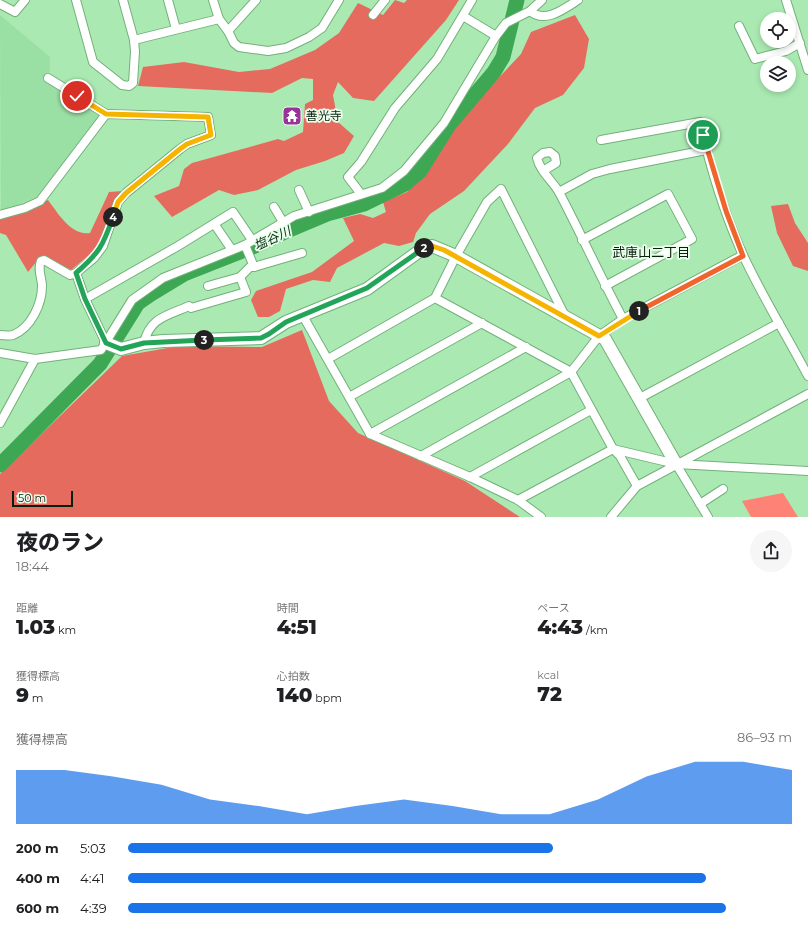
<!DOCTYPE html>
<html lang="ja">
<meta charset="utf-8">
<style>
:root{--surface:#fff;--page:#f6f6f6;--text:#202124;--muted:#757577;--accent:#1a73e8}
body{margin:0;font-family:Montserrat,"Noto Sans JP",sans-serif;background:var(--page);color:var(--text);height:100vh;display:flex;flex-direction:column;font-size:15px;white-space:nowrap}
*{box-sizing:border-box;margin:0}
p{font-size:13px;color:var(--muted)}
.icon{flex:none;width:22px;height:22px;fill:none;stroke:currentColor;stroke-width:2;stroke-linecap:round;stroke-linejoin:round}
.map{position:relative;height:517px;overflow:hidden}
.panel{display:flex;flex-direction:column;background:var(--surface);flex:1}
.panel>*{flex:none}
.tools{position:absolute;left:760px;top:12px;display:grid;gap:8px}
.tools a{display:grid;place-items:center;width:36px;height:36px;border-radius:50%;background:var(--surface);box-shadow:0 2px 6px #0003;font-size:20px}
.scale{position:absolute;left:12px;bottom:10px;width:61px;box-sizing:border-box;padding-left:4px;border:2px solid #07200c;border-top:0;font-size:11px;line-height:14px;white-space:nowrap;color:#07200c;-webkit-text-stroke:3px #ebfeed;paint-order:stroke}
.pin{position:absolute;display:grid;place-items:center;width:34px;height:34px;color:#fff;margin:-17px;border:2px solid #fff;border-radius:50%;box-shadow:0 1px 4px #0007}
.km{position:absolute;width:20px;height:20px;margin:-10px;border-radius:50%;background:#222;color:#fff;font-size:11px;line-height:20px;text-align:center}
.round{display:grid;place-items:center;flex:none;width:42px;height:42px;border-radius:21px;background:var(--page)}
.headline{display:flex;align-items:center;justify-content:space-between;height:68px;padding:0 16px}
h1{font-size:22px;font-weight:800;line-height:30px}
.stats{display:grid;grid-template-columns:repeat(3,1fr);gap:6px;height:68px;padding:4px 16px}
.stats div{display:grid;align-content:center}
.stats b{font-size:20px;font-weight:800}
.stats small{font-size:11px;font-weight:400}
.stats p{font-size:11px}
.chart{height:112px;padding:8px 16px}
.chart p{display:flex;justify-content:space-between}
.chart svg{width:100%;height:72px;margin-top:4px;fill:var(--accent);opacity:.7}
ul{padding:0 16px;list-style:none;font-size:13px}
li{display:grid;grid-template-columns:64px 48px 1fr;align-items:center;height:30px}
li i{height:10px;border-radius:5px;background:var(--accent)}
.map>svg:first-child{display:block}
.built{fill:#9adfa3}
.green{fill:#fe8275}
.forest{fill:#e66b5f}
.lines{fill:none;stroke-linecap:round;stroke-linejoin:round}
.river{stroke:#3da754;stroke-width:15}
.street-casing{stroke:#73b07b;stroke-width:10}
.secondary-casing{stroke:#73b07b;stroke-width:14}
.street{stroke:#fff;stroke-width:8}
.secondary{stroke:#fff;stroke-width:12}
.split-1-casing{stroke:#fff;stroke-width:8}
.split-2-casing{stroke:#fff;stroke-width:8}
.split-3-casing{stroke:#fff;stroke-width:8}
.split-4-casing{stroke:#fff;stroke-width:8}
.split-5-casing{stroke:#fff;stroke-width:8}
.split-1{stroke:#f0652b;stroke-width:5}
.split-2{stroke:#f5b400;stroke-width:5}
.split-3{stroke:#22a559;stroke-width:5}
.split-4{stroke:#22a559;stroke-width:5}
.split-5{stroke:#f5b400;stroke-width:5}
.labels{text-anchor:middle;stroke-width:3.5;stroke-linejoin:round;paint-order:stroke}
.poi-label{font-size:12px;fill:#07200c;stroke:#ebfeed;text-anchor:start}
.water-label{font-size:13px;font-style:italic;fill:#073312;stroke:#ebfeed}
.neighbourhood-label{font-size:13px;fill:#07200c;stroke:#ebfeed}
</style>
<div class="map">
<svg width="808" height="517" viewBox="0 0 808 517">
<rect width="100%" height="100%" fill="#aaeab2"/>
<polygon class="built" points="0,15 50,57 50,70 46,79 100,116 38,196 1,212"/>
<polygon class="green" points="783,493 798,517 751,517 742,501"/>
<g class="forest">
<polygon points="395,0 404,3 407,0 459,0 446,20 374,101 353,98 338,82 333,95 338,122 354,136 344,153 325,161 296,170 258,190 234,195 219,190 172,217 154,196 179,186 184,169 192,163 278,139 284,141 303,132 305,104 313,100 313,79 302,78 272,93 138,86 143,67 184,62 239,72 270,69 315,50 339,33 358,3 383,15"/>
<polygon points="575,15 589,39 584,68 563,95 535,108 508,144 464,191 430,214 416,233 413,242 399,246 384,243 337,268 330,282 313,280 286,289 280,311 269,317 258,317 251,300 256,291 312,272 354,241 343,218 360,214 373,218 386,212 383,202 407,192 426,173 436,153 460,119 521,54 531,32"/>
<path d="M123 191 106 233 93 252 71 270 50 259 37 261 28 272 6 235 0 233V218L24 212 48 200C58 213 71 236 90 233L109 192Z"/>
<polygon points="788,204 795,223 808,243 808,271 793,266 777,233 771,206"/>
<polygon points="302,330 329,401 358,433 465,481 520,517 0,517 0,474 122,356 179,346 262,347"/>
</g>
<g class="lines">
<polyline class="river" points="0,465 100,364 138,303 151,294 184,274 255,246 289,230 327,214 364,204 405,184 420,171 449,125 494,72 503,57 517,0"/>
<defs>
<g id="street">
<polyline points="76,0 93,62 122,85 129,86 133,83 135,52 134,40 123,0"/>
<polyline points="168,0 176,29"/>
<polyline points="213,0 219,19 228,31 234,43 239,47 268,51 286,48 309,37 322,28 339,0"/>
<polyline points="786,0 808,70"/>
<polyline points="0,4 15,12 25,0"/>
<path d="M530 11C545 24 564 9 578 0"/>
<polyline points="373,15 385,0"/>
<polyline points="463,16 496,36"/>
<polyline points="739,26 755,59 786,51 800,43"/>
<polyline points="228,31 256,0"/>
<polyline points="134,40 219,19"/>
<polyline points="48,78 106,114"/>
<path d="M601 140 700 122C710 167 724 213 743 255 762 296 787 336 808 376"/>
<path d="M543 171 556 163 555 156 550 152 543 153 537 158C540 172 554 182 560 194 582 236 601 278 623 319"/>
<polyline points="299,190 309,212"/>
<polyline points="559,192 592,174 610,169 706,150"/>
<polyline points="361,194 348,177 361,162 395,108 437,59 472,0"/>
<polyline points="274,207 283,222"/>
<path d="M0 215 25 208 40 201 106 114 208 117 211 135 187 144 180 149 126 193 118 202 103 246 94 258 76 273 70 275 44 260 41 261C37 269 42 278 42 286 42 304 31 328 13 335 9 336 4 335 0 335"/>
<polyline points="215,225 232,250"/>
<polyline points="582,240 668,194 692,239 605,286"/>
<polyline points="245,245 254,267 302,253"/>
<polyline points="76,273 85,299 106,343"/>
<polyline points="208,286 240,277 250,267 254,267"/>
<polyline points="435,298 571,372 613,449 620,456 637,486"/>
<polyline points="85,299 178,246 233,212 252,240"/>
<polyline points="303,316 370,434 470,477 518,500 541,517"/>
<path d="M144 343C150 317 167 316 189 306L191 308 246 292 240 277"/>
<polyline points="0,353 35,359 101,350 132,300 163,278 245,245 294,216 382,188 404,171 444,123 496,36 506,23 530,11 542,0"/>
<polyline points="328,359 435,298 456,256 487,202 501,189 565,316"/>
<polyline points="349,397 482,323"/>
<polyline points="638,399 779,323"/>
<polyline points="0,423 35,359"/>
<polyline points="370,434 526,347"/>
<polyline points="421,456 571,372 599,336 623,319 743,255"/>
<polyline points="676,464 708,517"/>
<polyline points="470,477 591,410"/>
<polyline points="518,500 613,449 676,464 808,471"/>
<polyline points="700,504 723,489"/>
<polyline points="611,517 637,486 808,394"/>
</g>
<polyline id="secondary" points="106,343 121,349 144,343 163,341 261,338 286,322 367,289 425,247 432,246 456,256 605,339 676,464"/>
</defs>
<use href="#street" class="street-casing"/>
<use href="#secondary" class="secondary-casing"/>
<use href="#street" class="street"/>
<use href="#secondary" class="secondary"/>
</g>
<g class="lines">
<defs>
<polyline id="split-1" points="639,311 743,256 726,211 703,135"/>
<polyline id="split-2" points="424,248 432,246 444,250 599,336 639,311"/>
<polyline id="split-3" points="204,340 261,338 269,334 286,322 367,288 424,248"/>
<path id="split-4" d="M113 217C103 246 99 253 76 273L85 299 106 343 121 349 144 343 204 340"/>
<polyline id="split-5" points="77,96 106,114 208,117 211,135 187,144 180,149 126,193 118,202 113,217"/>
</defs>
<use href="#split-1" class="split-1-casing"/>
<use href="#split-2" class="split-2-casing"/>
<use href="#split-3" class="split-3-casing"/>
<use href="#split-4" class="split-4-casing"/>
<use href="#split-5" class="split-5-casing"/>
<use href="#split-1" class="split-1"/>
<use href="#split-2" class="split-2"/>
<use href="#split-3" class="split-3"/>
<use href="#split-4" class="split-4"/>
<use href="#split-5" class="split-5"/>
</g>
<defs>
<symbol id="temple-square" viewBox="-11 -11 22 22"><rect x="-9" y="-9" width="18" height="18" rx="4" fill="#983398" stroke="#ebfeed"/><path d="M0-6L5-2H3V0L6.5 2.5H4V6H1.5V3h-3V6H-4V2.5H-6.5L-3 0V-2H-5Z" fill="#fff"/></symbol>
</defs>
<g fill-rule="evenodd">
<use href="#temple-square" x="281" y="105" width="22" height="22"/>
</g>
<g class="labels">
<g class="poi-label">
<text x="306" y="120">善光寺</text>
</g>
<g class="water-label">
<text transform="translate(272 238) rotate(-25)" y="5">塩谷川</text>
</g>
<g class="neighbourhood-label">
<text x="651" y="257">武庫山二丁目</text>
</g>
</g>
</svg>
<div class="tools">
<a><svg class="icon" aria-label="locate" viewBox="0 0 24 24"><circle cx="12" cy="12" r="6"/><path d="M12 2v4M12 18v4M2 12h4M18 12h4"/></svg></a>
<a><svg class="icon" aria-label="layers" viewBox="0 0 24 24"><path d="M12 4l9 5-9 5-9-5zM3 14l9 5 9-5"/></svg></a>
</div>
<div class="scale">50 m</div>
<div class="pin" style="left:703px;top:135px;background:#1e9e55"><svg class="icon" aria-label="arrive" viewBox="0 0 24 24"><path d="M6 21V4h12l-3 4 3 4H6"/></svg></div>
<div class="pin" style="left:77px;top:96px;background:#d93025"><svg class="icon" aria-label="check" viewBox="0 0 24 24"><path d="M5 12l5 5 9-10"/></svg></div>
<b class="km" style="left:639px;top:311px">1</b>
<b class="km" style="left:424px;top:248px">2</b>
<b class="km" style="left:204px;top:340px">3</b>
<b class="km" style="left:113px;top:217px">4</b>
</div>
<section class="panel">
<div class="headline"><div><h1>夜のラン</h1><p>18:44</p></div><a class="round"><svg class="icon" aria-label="share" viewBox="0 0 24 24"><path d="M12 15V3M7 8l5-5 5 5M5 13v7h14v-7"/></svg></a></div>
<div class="stats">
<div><p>距離</p><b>1.03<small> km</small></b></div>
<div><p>時間</p><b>4:51</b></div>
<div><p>ペース</p><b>4:43<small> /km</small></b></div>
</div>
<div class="stats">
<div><p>獲得標高</p><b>9<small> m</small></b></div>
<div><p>心拍数</p><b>140<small> bpm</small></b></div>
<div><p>kcal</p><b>72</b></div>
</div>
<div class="chart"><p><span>獲得標高</span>86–93 m</p>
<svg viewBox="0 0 160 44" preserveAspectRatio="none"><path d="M0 44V11L10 11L20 15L30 20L40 29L50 33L60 38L70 33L80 29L90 33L100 38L110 38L120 29L130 15L140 6L150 6L160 11V44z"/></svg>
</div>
<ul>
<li><b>200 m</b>5:03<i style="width:64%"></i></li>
<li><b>400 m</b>4:41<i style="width:87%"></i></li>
<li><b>600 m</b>4:39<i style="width:90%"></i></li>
</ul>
</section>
